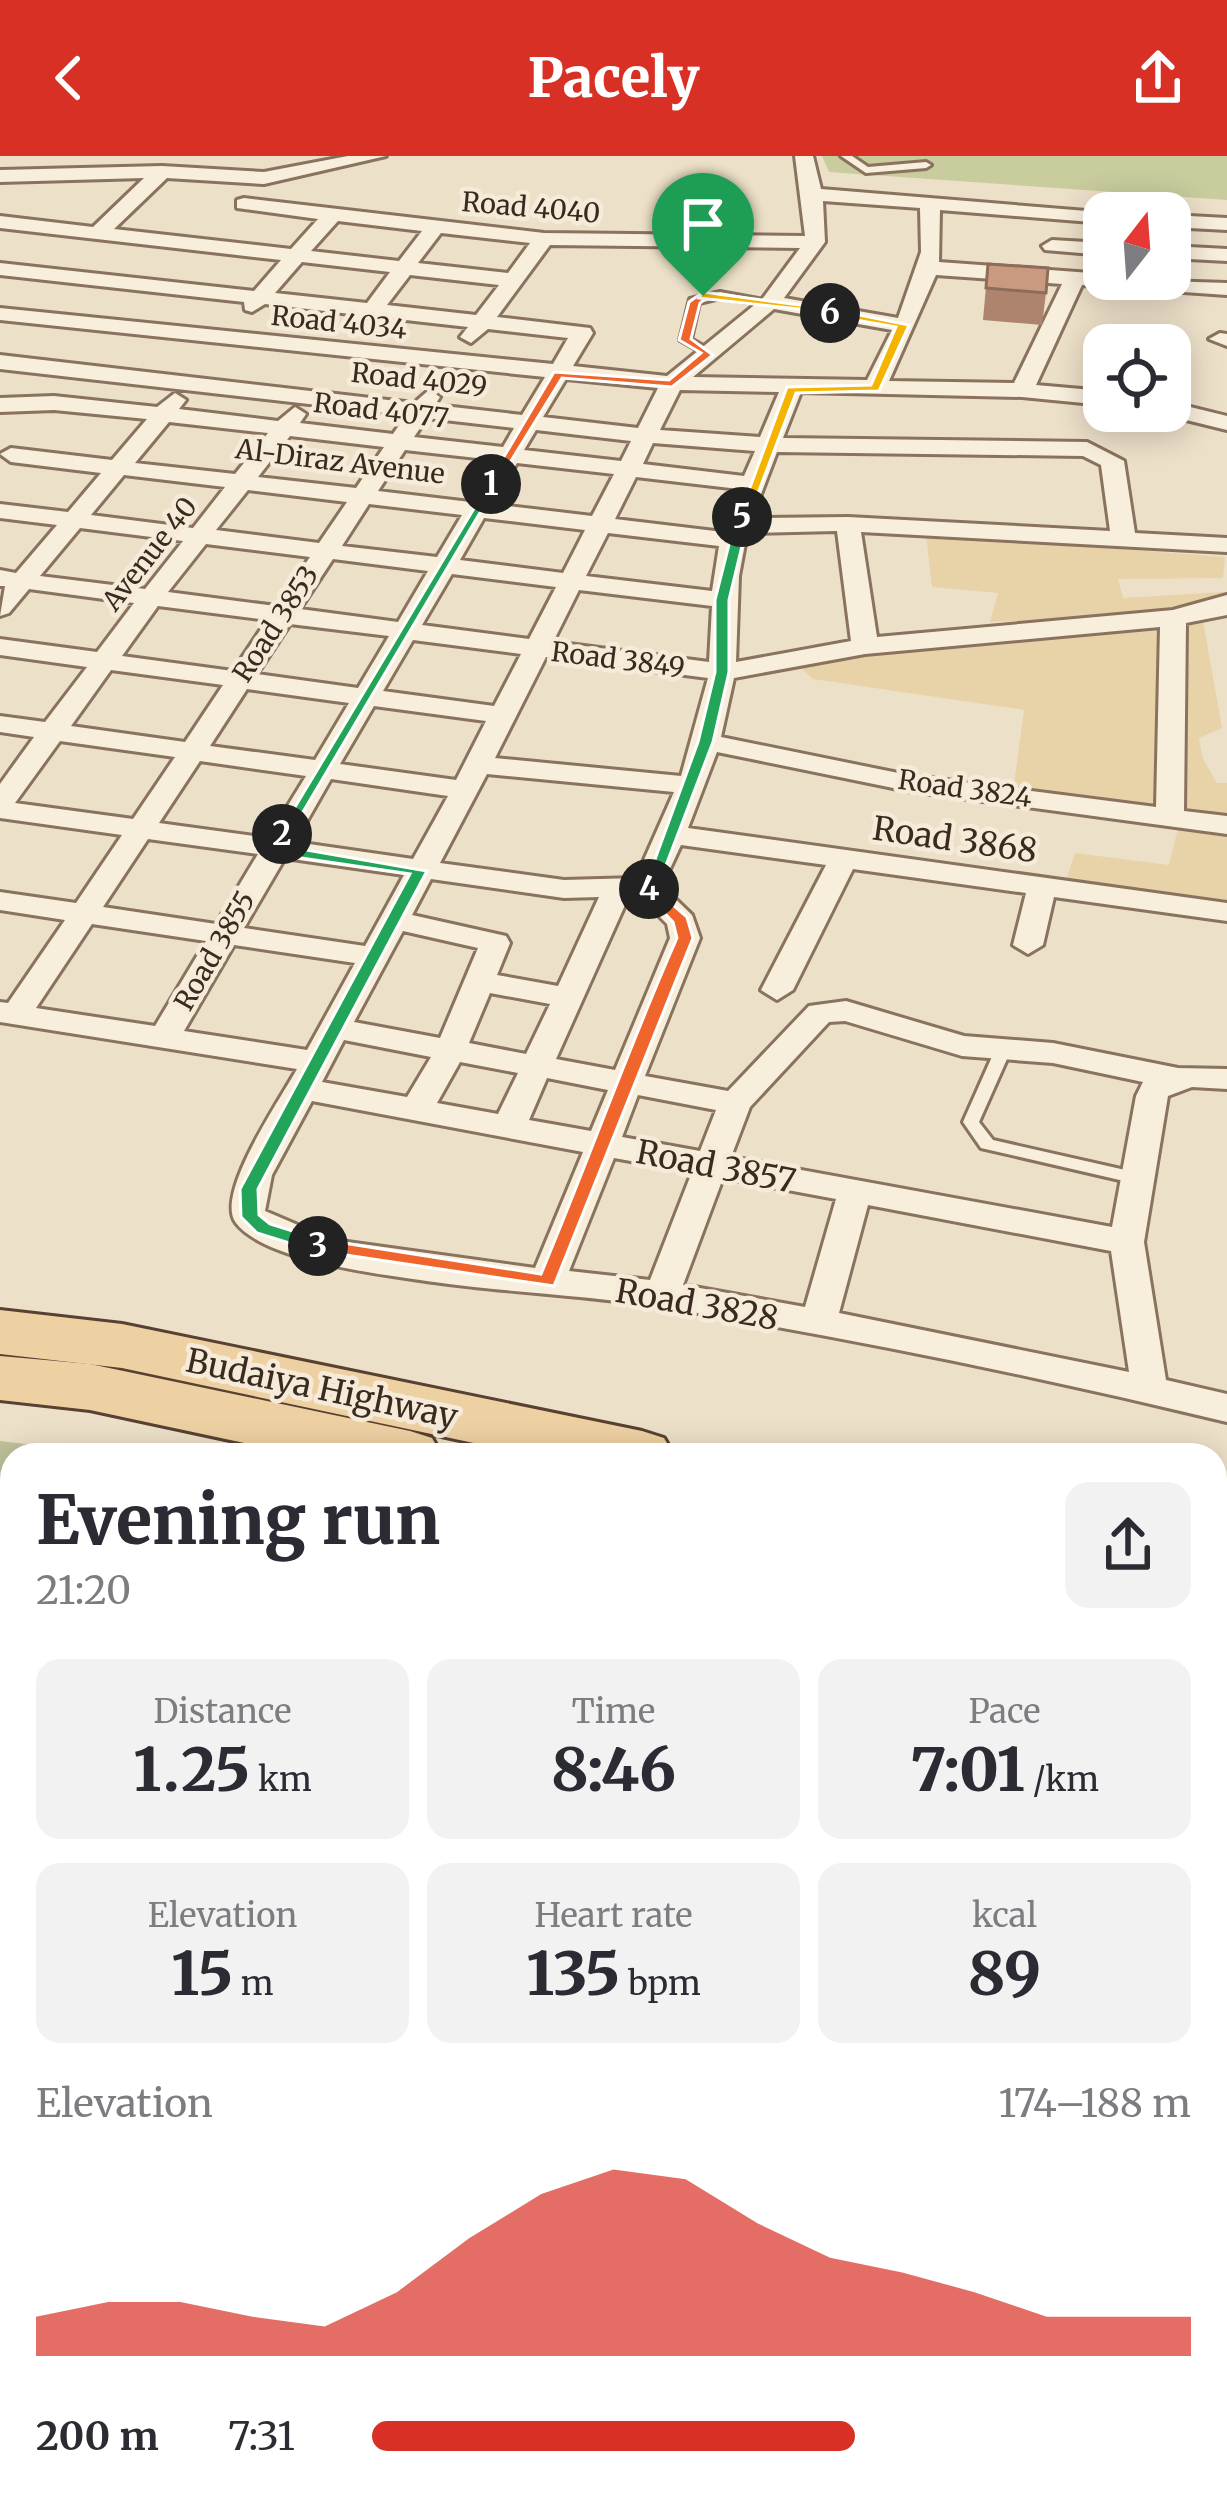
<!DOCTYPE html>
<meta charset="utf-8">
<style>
:root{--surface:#fff;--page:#f2f2f3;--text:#2b2b33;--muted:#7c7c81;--accent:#d93025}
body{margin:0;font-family:Merriweather,serif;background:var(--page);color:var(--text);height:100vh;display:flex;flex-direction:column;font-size:45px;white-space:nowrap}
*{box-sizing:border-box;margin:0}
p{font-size:39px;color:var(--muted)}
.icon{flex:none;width:66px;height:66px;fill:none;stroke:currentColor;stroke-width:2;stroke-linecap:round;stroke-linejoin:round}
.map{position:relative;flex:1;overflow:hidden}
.panel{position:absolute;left:0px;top:1287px;width:1227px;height:1065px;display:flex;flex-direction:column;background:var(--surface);border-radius:36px 36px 0 0;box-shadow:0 6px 30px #0003}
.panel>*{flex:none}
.needle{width:78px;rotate:17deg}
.controls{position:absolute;left:1083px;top:36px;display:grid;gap:24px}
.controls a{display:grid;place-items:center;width:108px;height:108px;border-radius:24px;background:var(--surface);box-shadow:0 6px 30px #0003;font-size:60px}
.pin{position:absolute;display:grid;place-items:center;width:102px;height:102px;color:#fff;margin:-123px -51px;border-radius:50% 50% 50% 0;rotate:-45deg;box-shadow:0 0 12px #0007}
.pin .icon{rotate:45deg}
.km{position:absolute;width:60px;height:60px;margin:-30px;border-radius:50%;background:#222;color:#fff;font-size:33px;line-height:60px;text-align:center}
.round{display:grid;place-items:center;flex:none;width:126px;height:126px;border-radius:24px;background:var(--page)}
.headline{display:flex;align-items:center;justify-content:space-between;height:204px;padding:0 36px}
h1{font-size:66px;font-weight:800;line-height:90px}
.figures{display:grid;grid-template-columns:repeat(3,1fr);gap:18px;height:204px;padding:12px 36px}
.figures div{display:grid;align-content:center;border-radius:24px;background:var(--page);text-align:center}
.figures b{font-size:60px;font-weight:800}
.figures small{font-size:33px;font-weight:400}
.figures p{font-size:33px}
.chart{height:336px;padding:24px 36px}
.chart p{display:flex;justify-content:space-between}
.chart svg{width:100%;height:216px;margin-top:12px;fill:var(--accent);opacity:.7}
ul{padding:0 36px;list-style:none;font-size:39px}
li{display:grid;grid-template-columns:192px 144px 1fr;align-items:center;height:90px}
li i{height:30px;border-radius:15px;background:var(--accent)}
header{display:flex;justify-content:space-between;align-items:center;height:156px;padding:0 36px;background:var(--accent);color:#fff;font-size:54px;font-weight:800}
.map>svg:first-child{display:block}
.green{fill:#c9cc9d}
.sand{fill:#e8d2a8}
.cemetery{fill:#bfc19b}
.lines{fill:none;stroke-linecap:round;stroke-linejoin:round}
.service-casing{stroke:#89725e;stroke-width:6}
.minor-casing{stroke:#89725e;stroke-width:6}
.primary-casing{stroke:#584132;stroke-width:6}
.service{fill:#f8eedc;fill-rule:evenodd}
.minor{fill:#f8eedc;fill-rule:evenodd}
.primary{fill:#eed1a3;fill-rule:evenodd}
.wall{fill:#ae846e}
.building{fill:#ca9a80;stroke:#8d6c5a;stroke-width:3}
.split-1{fill:#f0652b;stroke:#fff;stroke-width:3}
.split-2{fill:#22a559;stroke:#fff;stroke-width:3}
.split-3{fill:#22a559;stroke:#fff;stroke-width:3}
.split-4{fill:#f0652b;stroke:#fff;stroke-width:3}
.split-5{fill:#22a559;stroke:#fff;stroke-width:3}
.split-6{fill:#f5b400;stroke:#fff;stroke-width:3}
.split-7{fill:#f5b400;stroke:#fff;stroke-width:3}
.labels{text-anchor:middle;stroke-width:9;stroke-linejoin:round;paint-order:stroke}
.far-street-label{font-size:27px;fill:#3a2b21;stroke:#f5ebd8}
.street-label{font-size:33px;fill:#3a2b21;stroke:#f5ebd8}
</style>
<header><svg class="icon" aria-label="back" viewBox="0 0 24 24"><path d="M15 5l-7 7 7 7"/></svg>Pacely<svg class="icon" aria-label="share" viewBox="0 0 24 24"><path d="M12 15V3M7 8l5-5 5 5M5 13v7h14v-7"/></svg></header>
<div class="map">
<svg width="1227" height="2350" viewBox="0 0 1227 2350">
<rect width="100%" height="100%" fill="#ede0c9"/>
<polygon class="green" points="822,0 1227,0 1227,44 829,16"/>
<g class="sand">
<path d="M926 378 1225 401 1223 422 1118 423 1123 442 1224 436C1198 469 1036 463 990 466L998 437 932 431Z"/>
<polygon points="1203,465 1222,572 1199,582 1203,603 1217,627 1227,627 1227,662 1013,635 1024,554 813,523 799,510 1004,480"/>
<polygon points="1178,672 1227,680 1227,751 1066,724 1075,697 1169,709"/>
</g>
<polygon class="cemetery" points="0,1285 119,1299 12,1299 12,1761 0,1767"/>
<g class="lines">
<defs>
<g id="service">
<polygon points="841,0 852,0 868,11 926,6 931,9 926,12 866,17"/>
<polygon points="720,136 775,146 770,149 720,142 699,147 691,183 712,195 713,197 708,200 680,184 690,143"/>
<polygon points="1003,889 1011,894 979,966 993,984 1143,1018 1145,1022 1143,1026 1137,1028 981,992 963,966 995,894"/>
</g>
<g id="minor">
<path d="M348 0H386L264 28 167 22 114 73 291 93 318 63 237 52V44L244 42 544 77 805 80 795 0H813L821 33 1111 57H1104V67L940 54 939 106 1104 118V123L1227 127V139L1082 129 1036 229 1104 235V249L1022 241 801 236 783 282 1087 286 1124 305 1135 377 1227 382V396L861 376 877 481 1173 454 1227 439V459L1186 467 1184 655 1227 660V678L908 635 717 596 688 672 1227 747V765L1054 741 1043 789 1028 798 1013 789 1026 737 853 713 793 834 777 844 761 834 826 709 681 689 662 730 692 759 700 782 645 920 728 935 809 850 846 845 964 880 1053 887 1178 912 1227 913V933L1192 931 1168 940 1144 1086 1166 1224 1227 1238V1266C1041 1221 855 1183 668 1152 590 1139 511 1137 434 1126 387 1119 266 1106 236 1067 214 1039 281 942 297 913L0 866V846L8 847 65 764 0 754V736L76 747 122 679 0 662V628L34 581 0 576V560L45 566 87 511 0 499V483L97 496 134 447 29 433 9 457 0 460 5 430H0V414L16 417 57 369 0 362V348L68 356 101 317 11 306 0 298 11 292 112 304 147 263 54 254 0 256V242L54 240 157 251 175 237 186 244 179 253 278 265 295 251 306 258 300 267 393 278 406 259 0 213V199L414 247 429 234 440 241 435 249 522 259 545 221 0 164V152L553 208 568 182 488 173 471 187 460 181 468 171 379 161 364 172 353 166 359 159 265 148 252 156 245 154 244 146 0 119V107L254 135 281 104 0 72V60L93 71 144 22 0 26V14L162 10 264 16ZM823 45 920 52 921 96 898 162 784 142 825 86ZM338 65 422 75 399 105 311 95ZM441 77 530 87 508 117 418 107ZM550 89 800 92 763 142 667 220 573 210 593 177 590 172 497 161ZM302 106 390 116 367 147 275 137ZM410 119 499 129 476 159 387 149ZM936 119 1062 128 1014 227 889 225ZM774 153 892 174 867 224 693 221ZM566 223 658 232 638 272 543 261ZM680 234 779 236 760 281 660 274ZM427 262 514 272 503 291 414 281ZM169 266 268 277 235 318 135 307ZM536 274 631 285 621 305 524 294ZM290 280 384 291 356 332 258 321ZM653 287 755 295 744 320 643 308ZM405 294 495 304 470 346 378 335ZM777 296 1083 300 1101 309 1110 375 848 361 752 362ZM517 307 614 318 592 360 492 348ZM124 319 225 331 193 372 91 359ZM636 321 739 333 723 376 615 363ZM248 334 347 346 319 387 216 374ZM369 348 462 359 437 401 342 390ZM484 362 585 374 563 417 460 404ZM80 372 183 385 145 433 40 420ZM837 375 851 485 736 506 739 420 747 377ZM608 377 719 390 712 435 586 420ZM206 388 310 401 276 450 168 436ZM333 403 428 415 398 466 300 453ZM452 418 556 431 529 483 422 469ZM579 434 712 450 709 506 553 486ZM158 450 267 464 233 515 122 500ZM290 468 389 480 358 532 257 518ZM1160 471 1156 651 908 619 721 581 734 522 865 498ZM413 484 521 498 494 550 383 535ZM546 501 708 522 681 620 495 602ZM111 514 223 529 185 586 71 570ZM247 533 349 547 315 604 210 590ZM374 550 486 565 456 624 340 608ZM60 585 175 601 133 663 15 647ZM200 605 306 620 268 682 159 667ZM487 618 674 636 636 722 564 724 440 707ZM331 623 448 640 413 703 295 686ZM148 683 258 698 216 768 103 751ZM285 702 404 719 365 790 244 772ZM431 723 564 742 599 741 558 830 497 819 510 787 506 780 412 759ZM629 740H639L667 768 670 782 615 914 556 903ZM92 768 206 785 155 870 36 852ZM403 775 478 792 440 882 354 866ZM234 789 355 807 307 894 184 875ZM490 837 550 848 526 898 469 887ZM845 865 962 900 1053 907 1143 926 1136 940 1112 1071 731 1001 750 951 829 866ZM344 884 431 901 407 941 322 926ZM460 906 518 917 498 958 437 947ZM547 922 608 934 591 975 529 964ZM638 939 716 954 700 995 622 981ZM312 945 583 996 535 1112 333 1084 265 1055 272 1019ZM614 1002 692 1016 650 1124 569 1115ZM723 1022 836 1043 805 1151 683 1129ZM868 1049 1111 1095 1129 1216 839 1157Z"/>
<polygon points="1170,59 1227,62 1227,74 1170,71"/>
<polygon points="1052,84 1104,87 1104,99 1045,94 1042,90"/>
<polygon points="1170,90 1227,93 1227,105 1170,102"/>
<polygon points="1220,177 1227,178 1227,190 1209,183"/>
<polygon points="1170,246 1227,260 1227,274 1162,258 1170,255"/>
<polygon points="1215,1661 1227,1663 1227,1701 1215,1699"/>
<polygon points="12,1778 12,1821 0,1825 0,1782"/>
<polygon points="1215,1868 1227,1870 1227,1914 1215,1912"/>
<polygon points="1215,2149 1227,2151 1227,2201 1215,2199"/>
</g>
<g id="primary">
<polygon points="0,1154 122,1168 642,1275 664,1282 674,1299 530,1299 122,1212 0,1198"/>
<polygon points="0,1200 90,1208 410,1275 432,1282 442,1299 300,1299 90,1254 0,1244"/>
<polygon points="1215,1379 1227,1381 1227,1433 1215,1431"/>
<polygon points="1215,1442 1227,1445 1227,1499 1215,1496"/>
</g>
</defs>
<use href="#service" class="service-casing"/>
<use href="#minor" class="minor-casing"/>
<use href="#primary" class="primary-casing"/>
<use href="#service" class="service"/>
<use href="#minor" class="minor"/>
<use href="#primary" class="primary"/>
</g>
<polygon class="wall" points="988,108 1046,137 1042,169 983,164"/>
<polygon class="building" points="988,108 1048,112 1046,137 986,132"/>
<polygon class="split-1" points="703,136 709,140 700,147 691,183 713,199 672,231 562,222 495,331 486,331 554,216 669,224 701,197 679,184 689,146"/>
<polygon class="split-2" points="491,324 497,328 290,678 277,681"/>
<polygon class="split-3" points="282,673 290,678 283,690 427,715 258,1033 259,1059 270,1068 325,1085 328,1090 318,1096 257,1077 241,1061 240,1033 410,718 267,697"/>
<path class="split-4" d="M649 728 687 761 693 782 554 1130 312 1094 309 1090 318 1083 541 1118C588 1006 628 893 677 782L673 766 641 733Z"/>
<polygon class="split-5" points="742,357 749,361 729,444 729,516 713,586 657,733 643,736 698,586 715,516 715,444 736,361"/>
<polygon class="split-6" points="830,153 909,169 879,235 796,237 749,361 738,364 787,231 871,229 896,171 826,159"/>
<polygon class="split-7" points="703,136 830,153 835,157 699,142"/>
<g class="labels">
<g class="far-street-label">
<text transform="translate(531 52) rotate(5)" y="9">Road 4040</text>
<text transform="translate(339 167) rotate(6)" y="9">Road 4034</text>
<text transform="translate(419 224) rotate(6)" y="9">Road 4029</text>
<text transform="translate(381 255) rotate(7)" y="9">Road 4077</text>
<text transform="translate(340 306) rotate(7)" y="9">Al-Diraz Avenue</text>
<text transform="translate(150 398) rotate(-52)" y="9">Avenue 40</text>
<text transform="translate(276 468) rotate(-57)" y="9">Road 3853</text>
<text transform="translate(618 504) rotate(7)" y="9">Road 3849</text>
<text transform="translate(965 633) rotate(8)" y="9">Road 3824</text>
<text transform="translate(215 795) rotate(-60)" y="9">Road 3855</text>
</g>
<g class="street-label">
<text transform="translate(955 683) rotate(8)" y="12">Road 3868</text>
<text transform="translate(716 1010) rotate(11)" y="12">Road 3857</text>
<text transform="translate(697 1148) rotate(10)" y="12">Road 3828</text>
<text transform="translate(322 1232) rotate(12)" y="12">Budaiya Highway</text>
</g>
</g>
</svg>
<div class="controls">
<a><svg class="needle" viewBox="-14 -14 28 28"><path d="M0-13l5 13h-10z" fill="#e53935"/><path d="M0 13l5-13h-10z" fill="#7c7c81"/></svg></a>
<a><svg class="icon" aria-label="locate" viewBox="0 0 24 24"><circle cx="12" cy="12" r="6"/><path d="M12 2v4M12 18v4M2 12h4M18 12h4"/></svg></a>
</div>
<div class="pin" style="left:703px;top:140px;background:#1e9e55"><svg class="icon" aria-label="arrive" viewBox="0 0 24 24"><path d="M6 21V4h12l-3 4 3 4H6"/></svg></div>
<b class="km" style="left:491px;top:328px">1</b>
<b class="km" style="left:282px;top:678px">2</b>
<b class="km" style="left:318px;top:1090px">3</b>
<b class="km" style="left:649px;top:733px">4</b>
<b class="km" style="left:742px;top:361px">5</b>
<b class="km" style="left:830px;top:157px">6</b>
<section class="panel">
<div class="headline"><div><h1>Evening run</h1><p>21:20</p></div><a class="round"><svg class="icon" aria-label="share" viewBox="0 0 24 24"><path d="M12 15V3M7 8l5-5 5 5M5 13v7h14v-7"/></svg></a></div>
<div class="figures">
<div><p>Distance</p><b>1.25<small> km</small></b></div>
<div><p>Time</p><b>8:46</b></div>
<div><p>Pace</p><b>7:01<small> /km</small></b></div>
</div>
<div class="figures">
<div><p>Elevation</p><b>15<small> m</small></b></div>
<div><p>Heart rate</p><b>135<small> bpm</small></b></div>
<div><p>kcal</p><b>89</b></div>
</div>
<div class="chart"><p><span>Elevation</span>174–188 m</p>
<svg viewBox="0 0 160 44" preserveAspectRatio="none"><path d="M0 44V36L10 33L20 33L30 36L40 38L50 31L60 20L70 11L80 6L90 8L100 17L110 24L120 27L130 31L140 36L150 36L160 36V44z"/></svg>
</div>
<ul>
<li><b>200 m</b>7:31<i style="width:59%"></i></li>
</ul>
</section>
</div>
